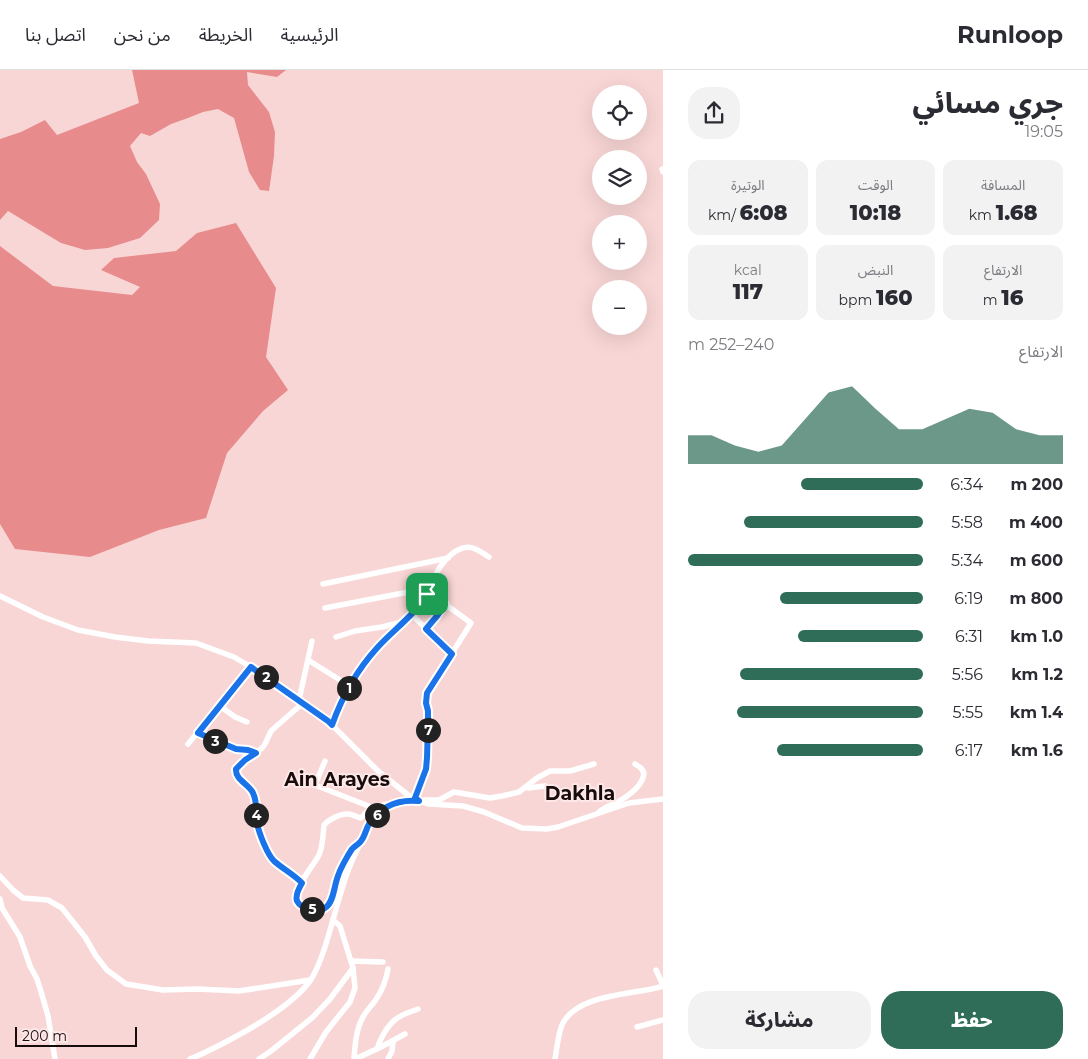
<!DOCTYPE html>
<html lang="ar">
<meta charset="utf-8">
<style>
:root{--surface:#fff;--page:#f2f2f3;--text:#2b2b33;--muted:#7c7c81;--line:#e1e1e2;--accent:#2f6d59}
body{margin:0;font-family:Montserrat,"Noto Sans Arabic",sans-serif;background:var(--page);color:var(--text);direction:rtl;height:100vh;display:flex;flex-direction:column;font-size:19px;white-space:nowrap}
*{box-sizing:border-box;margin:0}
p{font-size:16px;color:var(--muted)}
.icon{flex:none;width:28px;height:28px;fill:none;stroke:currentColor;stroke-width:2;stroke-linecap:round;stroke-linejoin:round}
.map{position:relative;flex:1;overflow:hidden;direction:ltr}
.side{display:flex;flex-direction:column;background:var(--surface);width:425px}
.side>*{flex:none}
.tools{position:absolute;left:592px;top:15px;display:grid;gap:10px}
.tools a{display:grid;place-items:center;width:55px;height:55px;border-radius:50%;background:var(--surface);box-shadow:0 5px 20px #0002;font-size:25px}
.scale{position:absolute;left:15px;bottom:12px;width:122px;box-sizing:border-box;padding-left:5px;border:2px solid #170c0c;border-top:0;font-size:14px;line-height:18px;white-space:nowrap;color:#170c0c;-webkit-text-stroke:4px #fde7e7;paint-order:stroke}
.pin{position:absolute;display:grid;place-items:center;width:42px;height:42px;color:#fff;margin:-21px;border-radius:10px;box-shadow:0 2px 8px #0006}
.km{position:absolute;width:25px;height:25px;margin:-12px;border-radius:50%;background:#222;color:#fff;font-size:14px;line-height:25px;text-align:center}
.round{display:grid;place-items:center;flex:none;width:52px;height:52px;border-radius:20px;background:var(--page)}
.overview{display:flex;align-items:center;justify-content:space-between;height:85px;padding:0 25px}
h1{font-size:28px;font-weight:800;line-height:38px}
.stats{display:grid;grid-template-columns:repeat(3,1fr);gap:8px;height:85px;padding:5px 25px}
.stats div{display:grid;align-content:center;border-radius:12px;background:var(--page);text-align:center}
.stats b{font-size:21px;font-weight:800}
.stats small{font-size:14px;font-weight:400}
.stats p{font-size:14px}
.chart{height:140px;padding:10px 25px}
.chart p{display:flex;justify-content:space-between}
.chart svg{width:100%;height:90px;margin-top:5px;fill:var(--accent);opacity:.7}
.primary-button{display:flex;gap:10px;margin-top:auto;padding:10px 25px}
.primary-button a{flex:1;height:58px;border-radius:20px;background:var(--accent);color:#fff;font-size:20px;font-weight:800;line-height:58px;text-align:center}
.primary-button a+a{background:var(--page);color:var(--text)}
ul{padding:0 25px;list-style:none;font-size:16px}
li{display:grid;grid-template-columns:80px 60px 1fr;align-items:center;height:38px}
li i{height:12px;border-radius:6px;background:var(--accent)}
header{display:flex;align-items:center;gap:30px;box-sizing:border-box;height:70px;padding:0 25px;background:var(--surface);border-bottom:1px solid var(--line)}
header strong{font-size:24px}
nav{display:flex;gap:28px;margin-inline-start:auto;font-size:18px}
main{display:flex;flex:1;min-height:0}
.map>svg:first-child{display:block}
.forest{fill:#e78b8c}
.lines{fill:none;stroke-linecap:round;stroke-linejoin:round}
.minor{stroke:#fff;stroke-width:5.5}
.route-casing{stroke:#fff;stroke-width:10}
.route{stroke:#1a73e8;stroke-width:6}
.labels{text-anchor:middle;stroke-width:4;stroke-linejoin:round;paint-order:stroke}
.quarter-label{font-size:19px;font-weight:bold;fill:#170c0c;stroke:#fde7e7}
</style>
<header>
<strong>Runloop</strong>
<nav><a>الرئيسية</a><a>الخريطة</a><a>من نحن</a><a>اتصل بنا</a></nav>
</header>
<main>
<section class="side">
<div class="overview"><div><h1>جري مسائي</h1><p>19:05</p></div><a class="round"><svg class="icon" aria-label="share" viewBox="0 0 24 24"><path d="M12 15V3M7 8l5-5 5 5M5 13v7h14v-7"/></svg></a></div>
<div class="stats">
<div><p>المسافة</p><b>1.68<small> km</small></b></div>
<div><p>الوقت</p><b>10:18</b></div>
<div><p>الوتيرة</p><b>6:08<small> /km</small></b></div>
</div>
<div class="stats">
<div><p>الارتفاع</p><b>16<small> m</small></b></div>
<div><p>النبض</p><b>160<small> bpm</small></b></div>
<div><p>kcal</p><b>117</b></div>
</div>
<div class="chart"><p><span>الارتفاع</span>240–252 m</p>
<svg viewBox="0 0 160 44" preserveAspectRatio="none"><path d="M0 44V30L10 30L20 35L30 38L40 35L50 22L60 9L70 6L80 17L90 27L100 27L110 22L120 17L130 19L140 27L150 30L160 30V44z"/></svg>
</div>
<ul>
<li><b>200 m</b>6:34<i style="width:52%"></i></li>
<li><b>400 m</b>5:58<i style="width:76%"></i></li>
<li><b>600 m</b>5:34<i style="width:100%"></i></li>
<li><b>800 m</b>6:19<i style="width:61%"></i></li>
<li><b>1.0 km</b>6:31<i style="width:53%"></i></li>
<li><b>1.2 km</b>5:56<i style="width:78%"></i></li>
<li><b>1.4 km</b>5:55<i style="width:79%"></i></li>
<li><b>1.6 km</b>6:17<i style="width:62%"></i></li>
</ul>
<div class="primary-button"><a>حفظ</a><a>مشاركة</a></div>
</section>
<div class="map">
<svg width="663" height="989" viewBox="0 0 663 989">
<rect width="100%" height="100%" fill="#f9d6d6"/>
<g class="forest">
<polygon points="132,0 286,0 277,7 247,2 248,15 269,42 275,62 274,86 269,121 260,120 249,102 234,48 218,39 203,42 188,48 171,54 150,66 141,63 130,76 137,92 146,104 160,134 159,150 140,168 108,178 85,180 61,173 8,141 0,150 0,69 21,62 45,50 57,65 139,33"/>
<polygon points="236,153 276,218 266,287 288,320 263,341 227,383 206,448 159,460 90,487 15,479 0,454 0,176 53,216 132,225 140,217 101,200 114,188 176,181 197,163"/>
</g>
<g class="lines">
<g class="minor">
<polyline points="662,99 663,102"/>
<polyline points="323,514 448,488"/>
<polyline points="0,526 43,547 78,560 115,567 148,571 196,573 234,587 251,597 328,651 378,701 408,725 419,731 429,734 463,736 484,742 522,758 547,759 558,757 629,733 663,729"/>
<polyline points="325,538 419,520 430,519"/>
<polyline points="411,544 452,584"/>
<polyline points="426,559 437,546 445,534"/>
<polyline points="336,567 355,561 382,557 402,552"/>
<polyline points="308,590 340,610"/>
<polyline points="299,630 312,571"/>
<polyline points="220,636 235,647 247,652"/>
<path d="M332 655C342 627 357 601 376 579 391 562 410 548 424 529 430 521 432 511 437 502 441 494 450 484 458 480 471 473 479 481 489 487"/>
<polyline points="198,663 237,679 248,680 256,683"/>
<polyline points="188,674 251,597"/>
<path d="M325 691 315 715 371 737C378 738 384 733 390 734"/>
<polyline points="528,718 545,716"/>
<path d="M415 729C419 719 423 709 426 699 429 683 429 667 428 651 428 641 425 633 427 623L471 553 445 534 427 524"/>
<polyline points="425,730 439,730 454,722 490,728 502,726 519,722 537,708 550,701 570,701 594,694"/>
<path d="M599 742C606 736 614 735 621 730 631 724 643 714 644 703L641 698 635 694"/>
<path d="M359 773C350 780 343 794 338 805 334 815 333 839 319 840 315 841 309 839 304 837 284 827 313 797 319 785 323 776 323 764 324 755 328 750 341 743 348 744 352 744 357 747 361 748L371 737"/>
<polyline points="0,806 13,820 23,828 48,830 62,838 85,867 96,886 107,900 126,914 163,920 197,919 239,921 310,910"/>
<path d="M302 813C293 804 283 799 274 791 267 785 260 766 257 757 254 745 258 733 253 723 249 714 240 711 236 702 239 691 254 686 262 678 267 673 268 665 272 660L303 633"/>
<polyline points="0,829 2,838 20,867 30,896 37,909 42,925 48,946 55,989"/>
<polyline points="351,891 383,892"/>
<polyline points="656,900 663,915"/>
<polyline points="637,957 663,950"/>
<path d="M377 979C380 969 387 956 396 949 402 944 411 942 418 939"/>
<path d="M190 989C198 986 206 982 214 978 244 963 289 939 310 911 317 901 321 889 325 877 331 858 336 838 342 819 346 804 352 790 359 776 362 770 364 762 368 756 377 739 397 729 416 731"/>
<polyline points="259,989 271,981 313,947 330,929 353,898"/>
<polyline points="310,989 326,962 350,932 355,918 353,898 340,856 333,850"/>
<path d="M354 989C355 975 356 959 363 947 366 941 371 936 375 931 382 921 386 911 388 899"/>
<polyline points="355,989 381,977 405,964"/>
<polyline points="388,989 392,981 393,971"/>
<path d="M555 989C557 978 558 965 562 955 576 923 635 925 663 916"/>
</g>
</g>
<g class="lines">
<defs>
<path id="route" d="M427 524 445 534 437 546 426 559 452 584 427 623 426 633 428 641V652L427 688 426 699 415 728 419 731C399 729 381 736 369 754 366 759 365 766 361 771 359 774 355 776 352 779 348 785 340 799 338 806 334 815 334 833 325 838 318 843 301 839 297 831 295 825 299 818 302 813 293 804 283 799 274 791 267 784 259 763 257 753 255 743 258 733 253 723 249 714 235 710 236 699L245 690 256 683 248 680 236 679 198 663 251 597 328 651 332 655C342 627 357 600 377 578 393 560 415 545 427 524Z"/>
</defs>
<use href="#route" class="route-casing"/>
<use href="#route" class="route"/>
</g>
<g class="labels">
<g class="quarter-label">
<text x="337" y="716">Ain Arayes</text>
<text x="580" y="730">Dakhla</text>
</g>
</g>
</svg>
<div class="tools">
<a><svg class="icon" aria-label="locate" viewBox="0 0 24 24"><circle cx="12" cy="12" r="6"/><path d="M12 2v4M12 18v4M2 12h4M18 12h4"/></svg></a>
<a><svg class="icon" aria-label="layers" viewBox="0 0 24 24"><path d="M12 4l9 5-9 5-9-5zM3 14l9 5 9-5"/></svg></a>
<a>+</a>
<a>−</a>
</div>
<div class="scale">200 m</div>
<div class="pin" style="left:427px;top:524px;background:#1e9e55"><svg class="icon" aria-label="arrive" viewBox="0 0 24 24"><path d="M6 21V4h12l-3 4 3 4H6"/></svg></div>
<b class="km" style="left:349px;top:618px">1</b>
<b class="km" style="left:266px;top:607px">2</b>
<b class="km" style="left:215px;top:671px">3</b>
<b class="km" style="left:256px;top:745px">4</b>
<b class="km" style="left:312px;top:839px">5</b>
<b class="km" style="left:377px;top:745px">6</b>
<b class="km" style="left:428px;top:660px">7</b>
</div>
</main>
